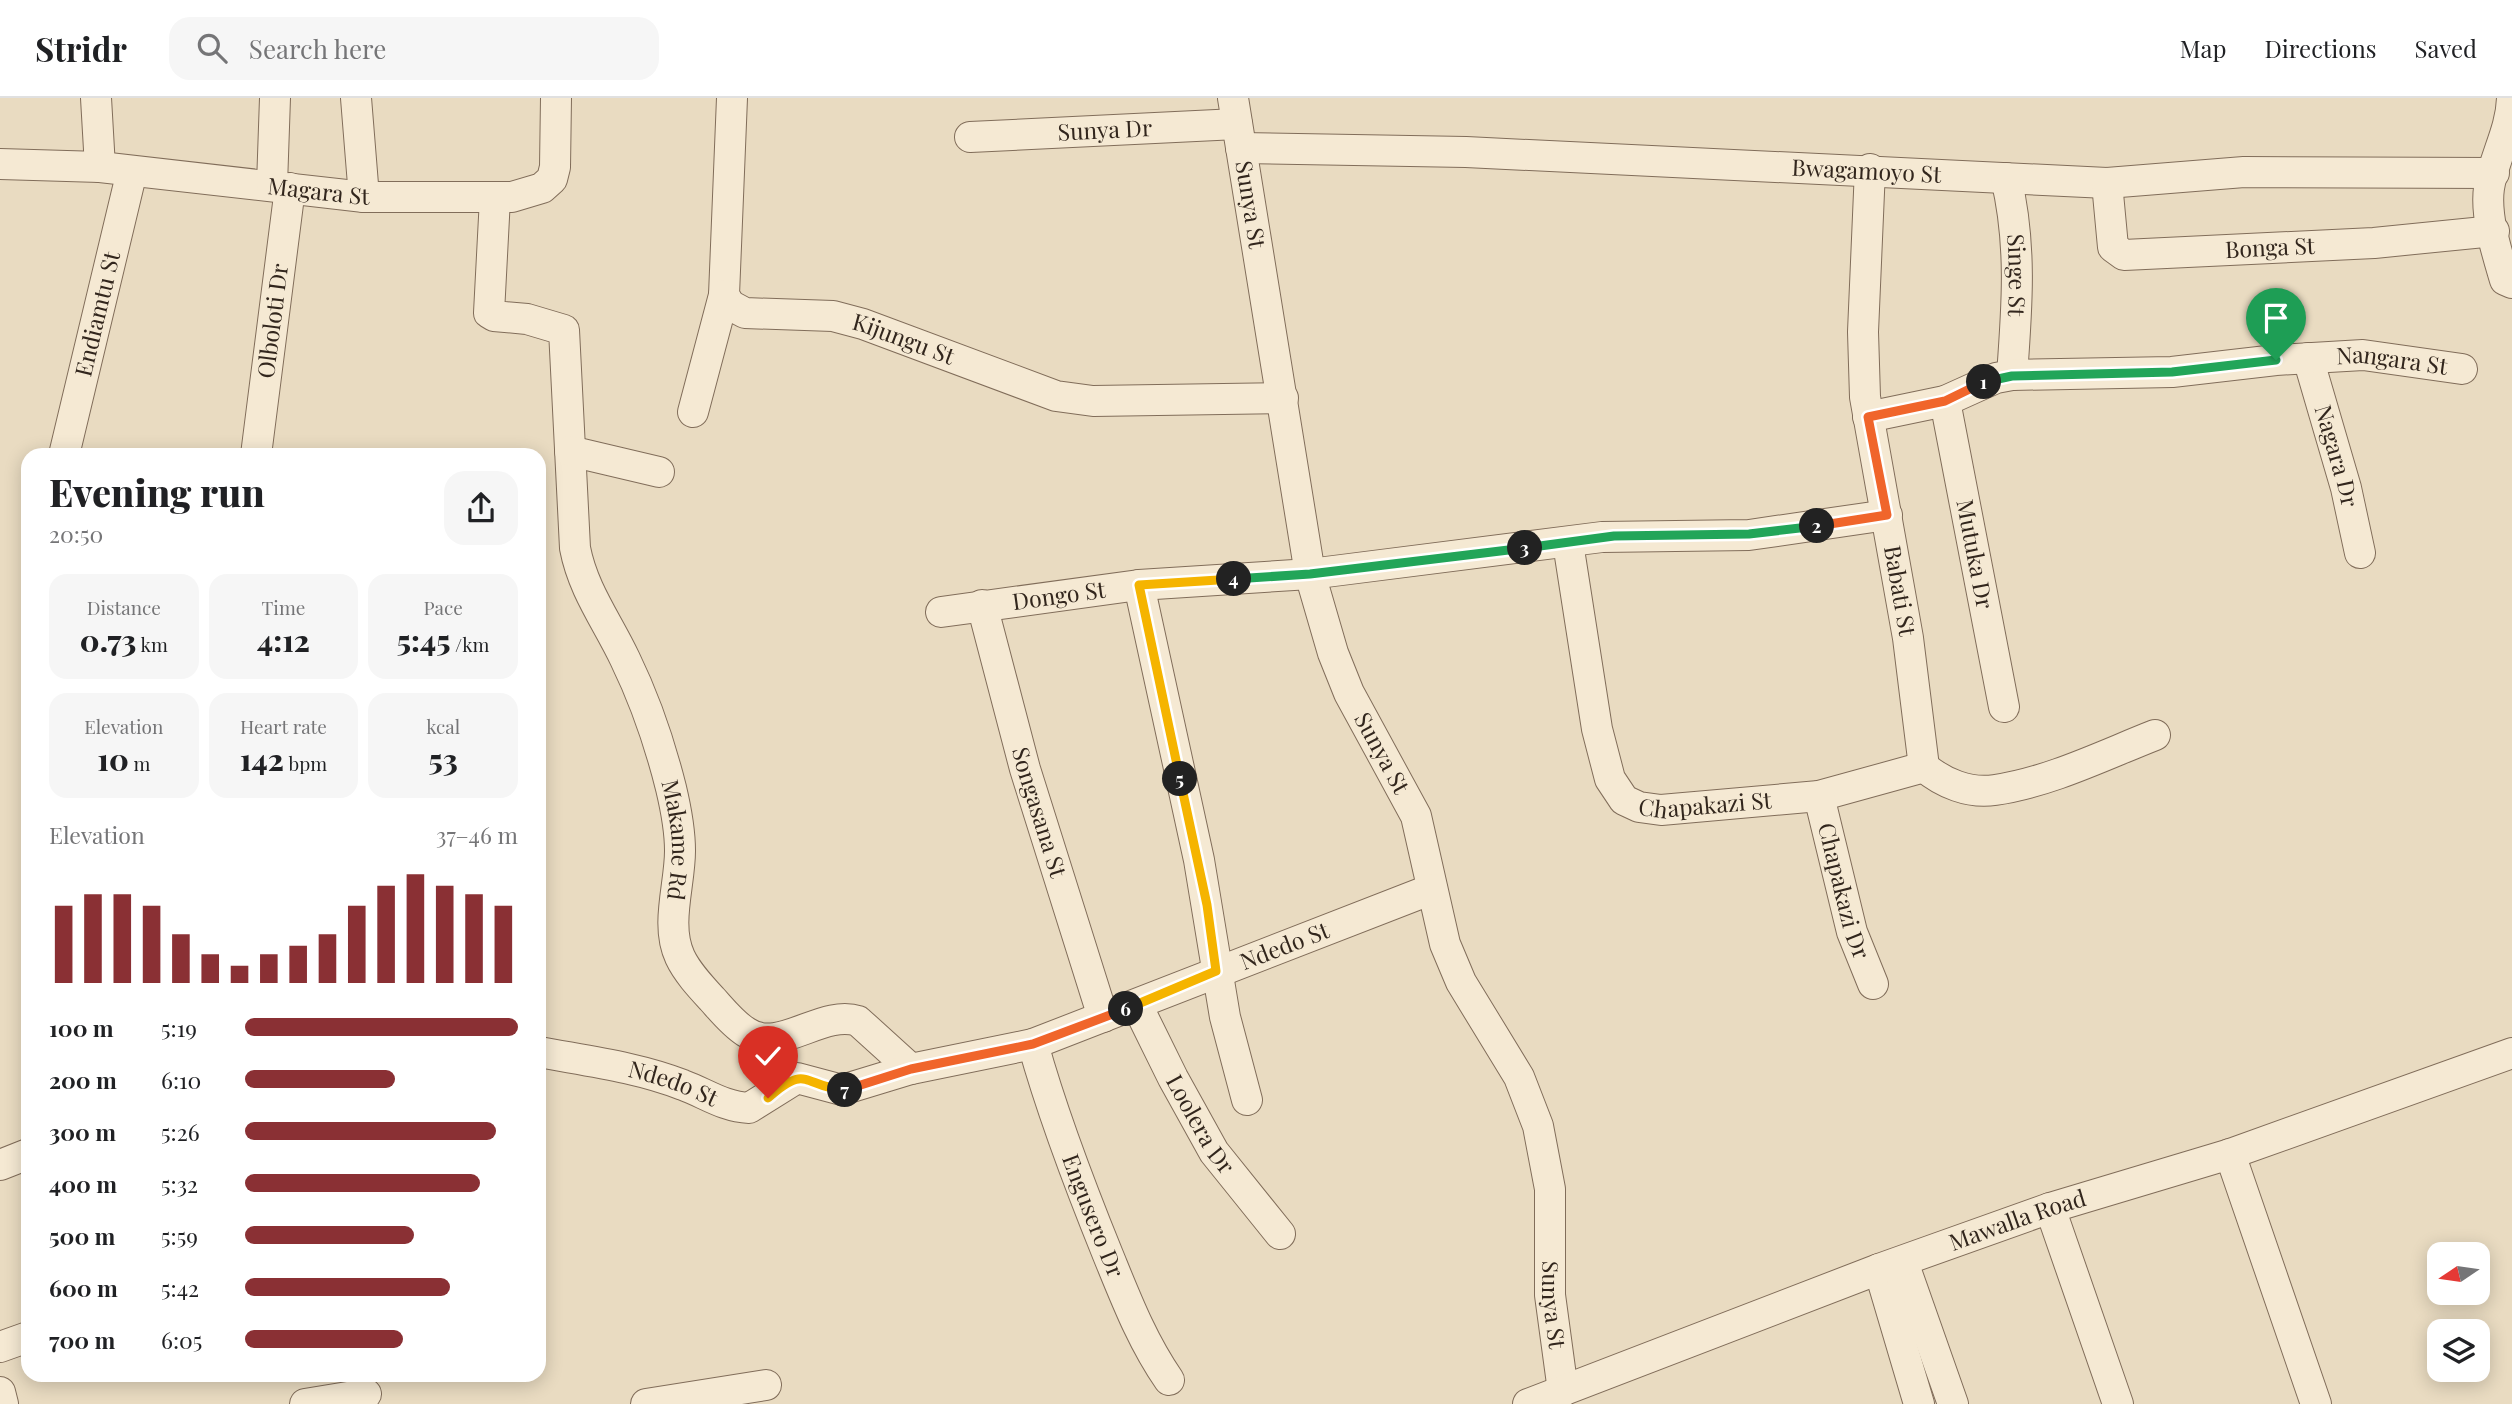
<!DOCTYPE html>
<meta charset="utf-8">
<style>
:root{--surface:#fff;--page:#f6f6f6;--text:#202124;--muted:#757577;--line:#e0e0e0;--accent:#8a3034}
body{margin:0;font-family:"Playfair Display",serif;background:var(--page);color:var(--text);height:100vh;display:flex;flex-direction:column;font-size:26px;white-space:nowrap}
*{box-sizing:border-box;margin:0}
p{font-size:23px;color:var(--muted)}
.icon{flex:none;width:38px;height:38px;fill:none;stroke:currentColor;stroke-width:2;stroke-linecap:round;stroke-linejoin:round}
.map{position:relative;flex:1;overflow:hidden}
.side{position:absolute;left:21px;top:350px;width:525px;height:934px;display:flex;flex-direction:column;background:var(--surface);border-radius:21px;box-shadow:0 4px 18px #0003}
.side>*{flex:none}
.needle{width:46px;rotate:257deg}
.tools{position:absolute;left:2427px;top:1144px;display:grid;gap:14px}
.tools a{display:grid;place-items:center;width:63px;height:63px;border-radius:14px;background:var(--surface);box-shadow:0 4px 18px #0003;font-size:35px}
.pin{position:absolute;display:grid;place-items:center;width:60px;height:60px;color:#fff;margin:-72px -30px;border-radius:50% 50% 50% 0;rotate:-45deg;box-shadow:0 0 7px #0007}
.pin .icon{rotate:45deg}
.km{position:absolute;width:35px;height:35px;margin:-18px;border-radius:50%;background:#222;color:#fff;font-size:19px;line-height:35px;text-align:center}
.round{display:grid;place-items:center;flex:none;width:74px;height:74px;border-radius:21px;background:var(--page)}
.headline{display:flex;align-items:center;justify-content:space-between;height:119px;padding:0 28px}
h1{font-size:38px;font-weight:800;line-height:52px}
.metrics{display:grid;grid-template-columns:repeat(3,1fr);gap:10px;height:119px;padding:7px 28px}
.metrics div{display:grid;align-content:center;border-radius:18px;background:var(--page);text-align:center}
.metrics b{font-size:30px;font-weight:800}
.metrics small{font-size:19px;font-weight:400}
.metrics p{font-size:19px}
.chart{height:196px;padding:14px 28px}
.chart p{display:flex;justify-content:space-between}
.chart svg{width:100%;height:126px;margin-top:7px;stroke:var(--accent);stroke-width:6}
ul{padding:0 28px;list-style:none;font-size:23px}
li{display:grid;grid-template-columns:112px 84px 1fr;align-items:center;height:52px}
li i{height:18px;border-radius:9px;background:var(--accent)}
header{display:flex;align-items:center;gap:42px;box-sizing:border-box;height:98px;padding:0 35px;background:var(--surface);border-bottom:2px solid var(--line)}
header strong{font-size:33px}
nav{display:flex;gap:38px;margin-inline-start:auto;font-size:24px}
.search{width:490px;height:63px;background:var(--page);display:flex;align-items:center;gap:18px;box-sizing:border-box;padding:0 24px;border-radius:21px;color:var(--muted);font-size:26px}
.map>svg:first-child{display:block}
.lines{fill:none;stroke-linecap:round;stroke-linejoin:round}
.minor-casing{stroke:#816d5a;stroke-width:32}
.minor{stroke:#f5e9d3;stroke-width:30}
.split-1-casing{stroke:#fff;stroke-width:14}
.split-2-casing{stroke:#fff;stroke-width:14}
.split-3-casing{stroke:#fff;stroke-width:14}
.split-4-casing{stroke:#fff;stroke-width:14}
.split-5-casing{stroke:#fff;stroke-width:14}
.split-6-casing{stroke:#fff;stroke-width:14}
.split-7-casing{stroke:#fff;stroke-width:14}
.split-8-casing{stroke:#fff;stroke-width:14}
.split-1{stroke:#22a559;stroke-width:9}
.split-2{stroke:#f0652b;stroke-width:9}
.split-3{stroke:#22a559;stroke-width:9}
.split-4{stroke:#22a559;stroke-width:9}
.split-5{stroke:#f5b400;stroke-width:9}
.split-6{stroke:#f5b400;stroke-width:9}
.split-7{stroke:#f0652b;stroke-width:9}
.split-8{stroke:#f5b400;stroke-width:9}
.labels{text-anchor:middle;stroke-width:6;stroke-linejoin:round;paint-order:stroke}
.street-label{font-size:23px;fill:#32261d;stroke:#f1e6d0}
</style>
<header>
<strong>Stridr</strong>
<div class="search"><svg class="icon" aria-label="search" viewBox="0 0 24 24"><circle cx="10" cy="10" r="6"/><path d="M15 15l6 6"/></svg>Search here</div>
<nav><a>Map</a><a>Directions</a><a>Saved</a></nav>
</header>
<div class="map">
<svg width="2512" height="1306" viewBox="0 0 2512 1306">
<rect width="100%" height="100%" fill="#e9dbc1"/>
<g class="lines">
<defs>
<g id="minor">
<polyline points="96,0 100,69"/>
<polyline points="356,0 364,99"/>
<path id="s1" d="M732 0 724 197 730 207 745 215 833 218 863 226 1056 298 1093 303 1283 300"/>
<path id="s2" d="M1233 0 1310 476 1333 555 1349 595 1416 718 1445 846 1461 884 1519 979 1538 1028 1550 1091V1197L1563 1293"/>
<path d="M2512 0C2511 33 2494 59 2489 90 2485 118 2497 155 2505 182L2512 185"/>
<path id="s3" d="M970 39 1237 26"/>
<path id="s4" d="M1241 50 1466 54 2107 85 2244 74 2494 75"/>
<path id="s5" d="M0 66 100 69 364 99H512L542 90 552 81 555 69 556 0"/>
<path id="s6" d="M1870 71 1863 234 1865 299 1908 540 1924 669C1943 685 1969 696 1995 692 2050 684 2104 657 2155 637"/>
<path id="s7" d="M2006 80C2022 146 2017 210 2012 277"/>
<path id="s8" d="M2107 85 2113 149 2124 157 2374 145 2494 133"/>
<polyline points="272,87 275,0"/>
<path id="s9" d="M495 100 489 215 494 218 527 221 564 232 575 450C583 492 607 523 625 561 645 602 660 646 671 690 676 711 680 732 680 753 680 787 665 827 680 859 687 874 700 888 712 901 722 912 733 926 746 934 779 957 822 911 858 923L911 971"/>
<path id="s10" d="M2308 260 2346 390 2360 455"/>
<path id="s11" d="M1945 303 2004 609"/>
<polyline points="693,314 724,197"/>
<path id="s12" d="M1868 319 1945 303 1996 280 2012 277 2172 274 2276 262 2363 257 2462 271"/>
<polyline points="570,353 659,374"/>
<path id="s13" d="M64 357 132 73"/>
<path id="s14" d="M256 357 290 90"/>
<path id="s15" d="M1568 445 1597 631 1610 681 1624 702 1639 709 1661 712 1819 698 1924 669"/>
<polyline points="1139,487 1199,762 1225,919 1247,1002"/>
<path id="s16" d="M982 507 1025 671 1103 919"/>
<path id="s17" d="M941 514 1139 487 1310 476 1602 439 1749 437 1887 417"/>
<path id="s18" d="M1819 698 1852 834 1873 886"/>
<path id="s19" d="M1137 907 1173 980 1214 1054 1280 1136"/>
<path id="s20" d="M1033 946C1053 1018 1080 1088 1108 1157 1126 1201 1142 1243 1169 1282"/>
<path id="s21" d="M539 954C587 963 637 969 683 987 705 995 724 1009 749 1010L797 980 842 992 911 971 1033 946 1432 791"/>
<polyline points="2230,1056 2316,1306"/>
<polyline points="0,1067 28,1056"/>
<polyline points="2050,1110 2118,1306"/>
<polyline points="1903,1164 1953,1306"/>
<polyline points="1879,1171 1919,1306"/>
<polyline points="0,1249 28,1239"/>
<polyline points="0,1294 3,1306"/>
<polyline points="305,1306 366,1296"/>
<polyline points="646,1306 766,1287"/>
<path id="s22" d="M1528 1306 1879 1171 2050 1110 2230 1056 2512 955"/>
</g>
</defs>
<use href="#minor" class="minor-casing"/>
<use href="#minor" class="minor"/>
</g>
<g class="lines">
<defs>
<polyline id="split-1" points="1984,284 2012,278 2172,274 2276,262"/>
<polyline id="split-2" points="1817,428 1887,417 1868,319 1945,303 1984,284"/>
<polyline id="split-3" points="1525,450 1614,438 1749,436 1817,428"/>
<polyline id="split-4" points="1234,481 1310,476 1525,450"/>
<polyline id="split-5" points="1180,681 1139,487 1234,481"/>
<polyline id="split-6" points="1126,911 1216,873 1207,807 1180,681"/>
<polyline id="split-7" points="845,992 911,971 1033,946 1126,911"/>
<path id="split-8" d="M768 1000C808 964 803 989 845 992"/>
</defs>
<use href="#split-1" class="split-1-casing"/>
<use href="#split-2" class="split-2-casing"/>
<use href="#split-3" class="split-3-casing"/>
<use href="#split-4" class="split-4-casing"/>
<use href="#split-5" class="split-5-casing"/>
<use href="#split-6" class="split-6-casing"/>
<use href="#split-7" class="split-7-casing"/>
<use href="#split-8" class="split-8-casing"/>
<use href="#split-1" class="split-1"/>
<use href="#split-2" class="split-2"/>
<use href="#split-3" class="split-3"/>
<use href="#split-4" class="split-4"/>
<use href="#split-5" class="split-5"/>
<use href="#split-6" class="split-6"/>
<use href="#split-7" class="split-7"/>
<use href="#split-8" class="split-8"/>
</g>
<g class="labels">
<g class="street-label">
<text dy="8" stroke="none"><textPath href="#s3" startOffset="135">Sunya Dr</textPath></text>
<text dy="8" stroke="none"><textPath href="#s4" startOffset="626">Bwagamoyo St</textPath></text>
<text dy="8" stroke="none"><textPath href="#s5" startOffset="320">Magara St</textPath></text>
<text dy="8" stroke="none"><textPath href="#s2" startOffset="108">Sunya St</textPath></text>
<text dy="8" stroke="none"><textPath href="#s8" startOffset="224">Bonga St</textPath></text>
<text dy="8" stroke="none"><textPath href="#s7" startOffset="98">Singe St</textPath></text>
<text dy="8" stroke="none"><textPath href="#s13" startOffset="145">Endiamtu St</textPath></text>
<text dy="8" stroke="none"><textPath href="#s14" startOffset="135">Olboloti Dr</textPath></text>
<text dy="8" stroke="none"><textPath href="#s1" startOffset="388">Kijungu St</textPath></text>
<text dy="8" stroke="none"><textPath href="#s12" startOffset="532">Nangara St</textPath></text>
<text dy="8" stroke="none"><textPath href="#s10" startOffset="102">Nagara Dr</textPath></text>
<text dy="8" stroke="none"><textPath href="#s11" startOffset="156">Mutuka Dr</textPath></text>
<text dy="8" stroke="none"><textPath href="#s6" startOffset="425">Babati St</textPath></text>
<text dy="8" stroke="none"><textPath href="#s17" startOffset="119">Dongo St</textPath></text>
<text dy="8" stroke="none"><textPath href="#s2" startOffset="676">Sunya St</textPath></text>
<text dy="8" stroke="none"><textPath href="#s15" startOffset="348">Chapakazi St</textPath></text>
<text dy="8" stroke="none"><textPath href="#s16" startOffset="215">Songasana St</textPath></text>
<text dy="8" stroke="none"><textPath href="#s9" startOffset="723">Makame Rd</textPath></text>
<text dy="8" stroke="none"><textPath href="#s18" startOffset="98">Chapakazi Dr</textPath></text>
<text dy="8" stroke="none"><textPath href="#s21" startOffset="788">Ndedo St</textPath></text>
<text dy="8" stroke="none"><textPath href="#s21" startOffset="138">Ndedo St</textPath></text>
<text dy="8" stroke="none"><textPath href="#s19" startOffset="135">Loolera Dr</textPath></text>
<text dy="8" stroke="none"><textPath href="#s20" startOffset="182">Engusero Dr</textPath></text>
<text dy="8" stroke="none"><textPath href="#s22" startOffset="523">Mawalla Road</textPath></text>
<text dy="8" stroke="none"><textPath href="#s2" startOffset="1264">Sunya St</textPath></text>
</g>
</g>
</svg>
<div class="tools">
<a><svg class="needle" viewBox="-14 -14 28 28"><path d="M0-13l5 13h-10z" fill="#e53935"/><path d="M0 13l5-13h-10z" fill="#757577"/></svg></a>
<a><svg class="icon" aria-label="layers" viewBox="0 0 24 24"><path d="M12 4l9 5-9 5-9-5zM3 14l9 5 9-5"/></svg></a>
</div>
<div class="pin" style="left:2276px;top:262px;background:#1e9e55"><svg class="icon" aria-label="arrive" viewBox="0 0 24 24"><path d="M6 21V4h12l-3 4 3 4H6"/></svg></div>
<div class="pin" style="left:768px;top:1000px;background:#d93025"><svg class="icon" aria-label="check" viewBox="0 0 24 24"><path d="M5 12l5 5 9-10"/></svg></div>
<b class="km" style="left:1984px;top:284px">1</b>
<b class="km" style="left:1817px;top:428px">2</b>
<b class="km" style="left:1525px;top:450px">3</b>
<b class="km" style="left:1234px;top:481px">4</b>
<b class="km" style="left:1180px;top:681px">5</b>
<b class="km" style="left:1126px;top:911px">6</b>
<b class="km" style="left:845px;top:992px">7</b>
<section class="side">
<div class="headline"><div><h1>Evening run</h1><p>20:50</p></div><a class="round"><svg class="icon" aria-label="share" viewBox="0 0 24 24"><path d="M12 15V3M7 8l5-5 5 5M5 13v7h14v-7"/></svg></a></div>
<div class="metrics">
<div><p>Distance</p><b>0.73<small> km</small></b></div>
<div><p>Time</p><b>4:12</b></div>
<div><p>Pace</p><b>5:45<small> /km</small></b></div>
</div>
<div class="metrics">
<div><p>Elevation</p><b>10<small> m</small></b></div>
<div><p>Heart rate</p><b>142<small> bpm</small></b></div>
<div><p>kcal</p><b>53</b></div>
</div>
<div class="chart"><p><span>Elevation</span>37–46 m</p>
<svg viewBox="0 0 160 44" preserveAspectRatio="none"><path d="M5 44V17M15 44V13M25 44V13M35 44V17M45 44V27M55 44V34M65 44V38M75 44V34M85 44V31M95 44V27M105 44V17M115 44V10M125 44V6M135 44V10M145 44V13M155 44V17"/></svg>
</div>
<ul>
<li><b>100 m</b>5:19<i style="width:100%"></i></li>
<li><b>200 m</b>6:10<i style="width:55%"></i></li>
<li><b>300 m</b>5:26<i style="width:92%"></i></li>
<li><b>400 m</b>5:32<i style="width:86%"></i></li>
<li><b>500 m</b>5:59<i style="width:62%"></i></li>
<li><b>600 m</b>5:42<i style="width:75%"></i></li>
<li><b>700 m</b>6:05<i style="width:58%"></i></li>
</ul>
</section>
</div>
